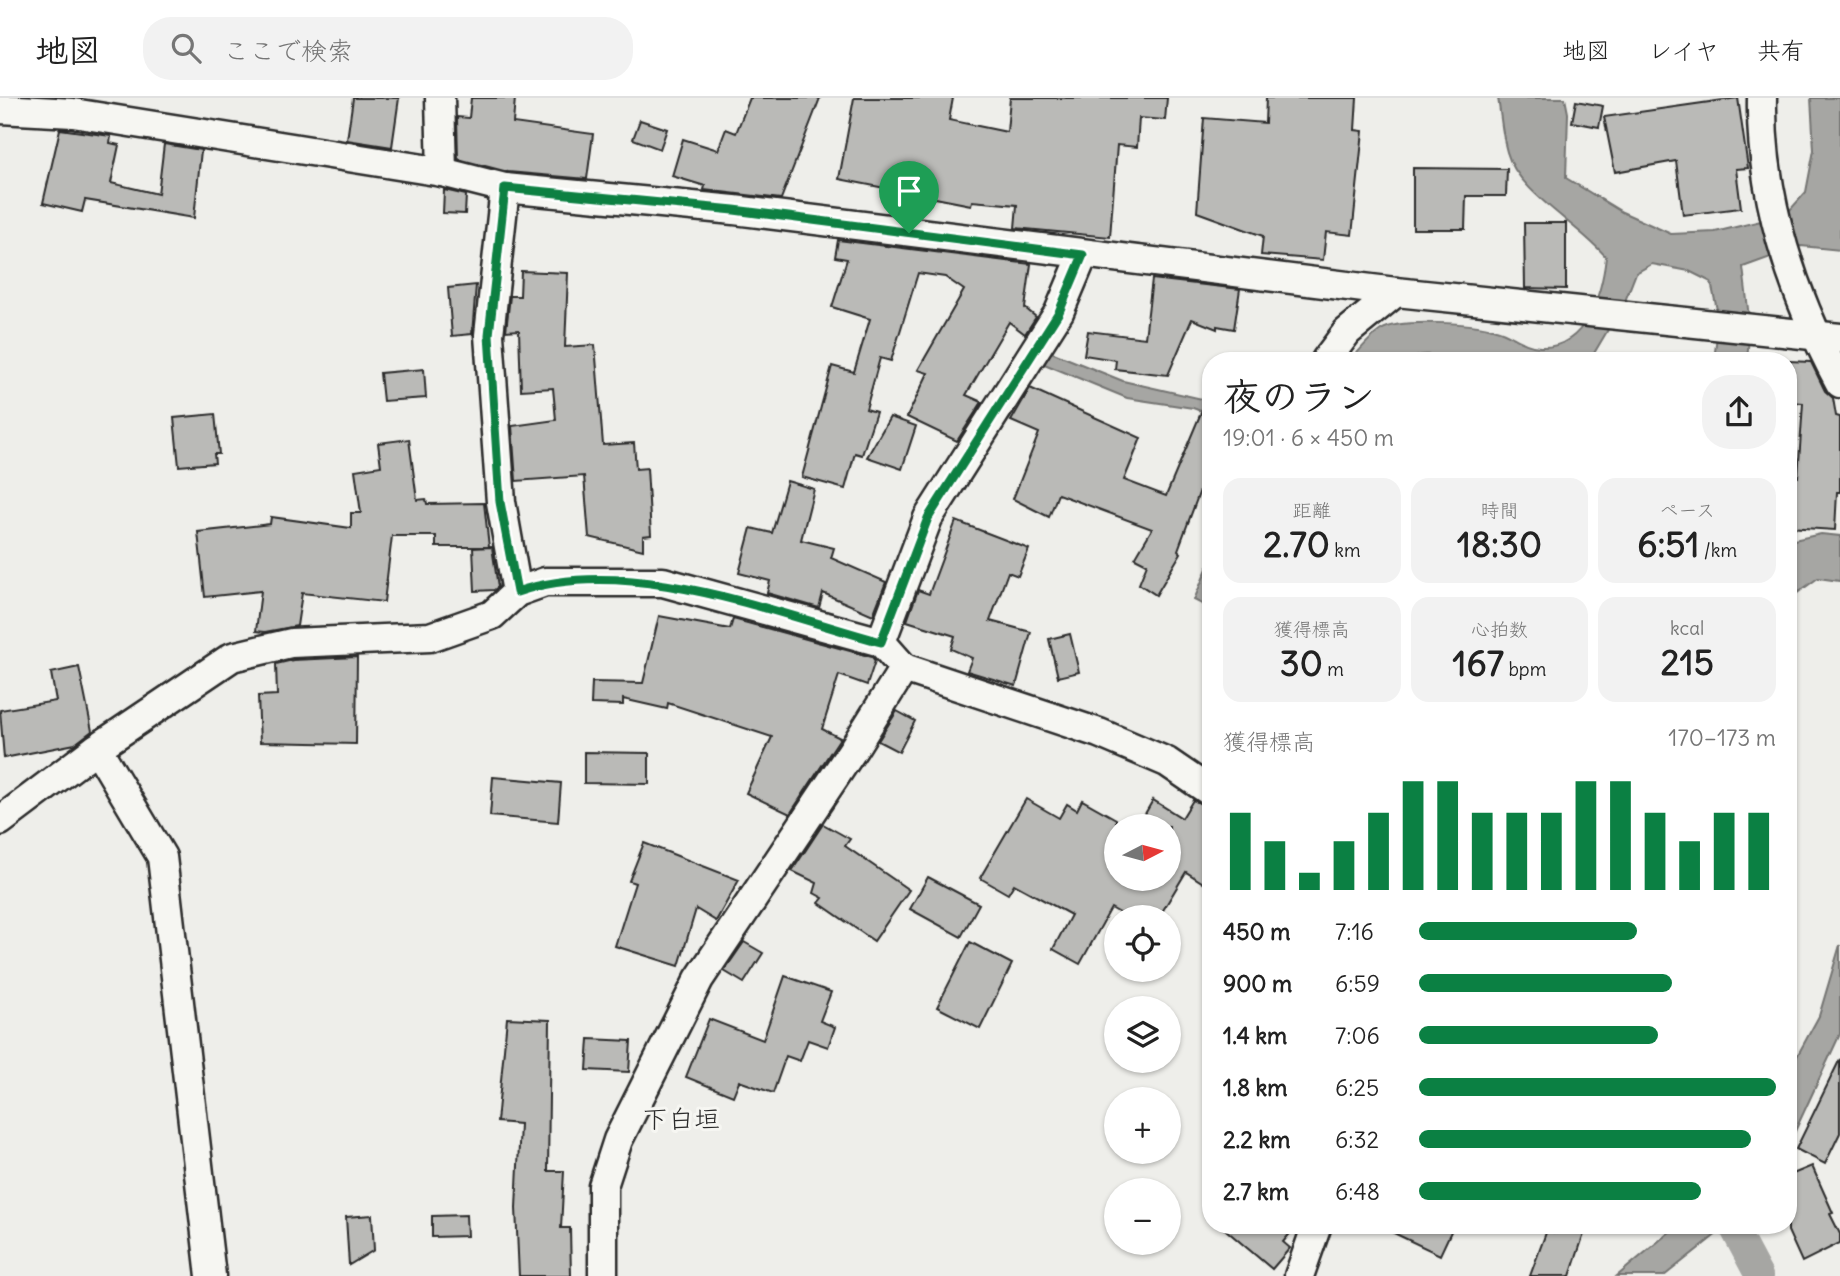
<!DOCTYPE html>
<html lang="ja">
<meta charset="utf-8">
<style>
:root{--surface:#fff;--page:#f2f2f2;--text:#222;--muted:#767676;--line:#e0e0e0;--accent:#0b8043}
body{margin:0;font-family:Delius,"Klee One",sans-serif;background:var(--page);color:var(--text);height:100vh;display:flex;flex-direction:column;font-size:26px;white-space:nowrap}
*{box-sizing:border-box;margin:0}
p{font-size:23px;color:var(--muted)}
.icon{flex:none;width:38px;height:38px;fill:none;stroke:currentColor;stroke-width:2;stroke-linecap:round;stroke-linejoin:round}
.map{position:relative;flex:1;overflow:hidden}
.details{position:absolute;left:1202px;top:254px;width:595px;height:882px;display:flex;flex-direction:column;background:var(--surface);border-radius:28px;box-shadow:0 2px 5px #0004}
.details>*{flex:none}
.needle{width:46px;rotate:84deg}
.buttons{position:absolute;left:1104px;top:716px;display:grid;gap:14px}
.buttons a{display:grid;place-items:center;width:77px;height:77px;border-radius:50%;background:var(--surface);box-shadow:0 2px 5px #0004;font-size:35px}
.pin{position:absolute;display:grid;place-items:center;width:60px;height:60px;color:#fff;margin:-72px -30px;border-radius:50% 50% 50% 0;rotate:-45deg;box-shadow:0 0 7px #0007}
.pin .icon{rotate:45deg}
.round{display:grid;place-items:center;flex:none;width:74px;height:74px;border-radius:28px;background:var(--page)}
.headline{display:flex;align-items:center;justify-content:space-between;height:119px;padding:0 21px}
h1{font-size:38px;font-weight:700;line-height:52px}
.metrics{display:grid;grid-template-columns:repeat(3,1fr);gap:10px;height:119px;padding:7px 21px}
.metrics div{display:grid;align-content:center;border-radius:18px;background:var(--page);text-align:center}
.metrics b{font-size:35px;font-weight:700}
.metrics small{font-size:19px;font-weight:400}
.metrics p{font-size:19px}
.chart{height:196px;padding:14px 21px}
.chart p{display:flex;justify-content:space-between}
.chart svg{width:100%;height:126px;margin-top:7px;stroke:var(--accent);stroke-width:6}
ul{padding:0 21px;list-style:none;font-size:23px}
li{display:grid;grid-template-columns:112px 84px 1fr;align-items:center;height:52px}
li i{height:18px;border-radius:9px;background:var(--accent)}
header{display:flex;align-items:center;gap:42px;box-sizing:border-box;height:98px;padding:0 35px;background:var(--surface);border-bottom:2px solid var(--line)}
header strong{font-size:33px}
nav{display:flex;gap:38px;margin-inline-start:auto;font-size:24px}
.search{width:490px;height:63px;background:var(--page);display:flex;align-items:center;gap:18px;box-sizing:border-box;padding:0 24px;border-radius:28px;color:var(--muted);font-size:26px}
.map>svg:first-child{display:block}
.water{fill:#a6a6a3;stroke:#757573;stroke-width:2}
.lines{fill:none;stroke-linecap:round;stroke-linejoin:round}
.canal{stroke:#a6a6a3;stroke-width:28}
.building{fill:#babab7;stroke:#2b2b2b;stroke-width:2}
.minor-casing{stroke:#2b2b2b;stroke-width:33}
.minor{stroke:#f6f6f2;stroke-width:28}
.route-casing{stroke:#fff;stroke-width:14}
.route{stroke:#0b8043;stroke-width:9}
.labels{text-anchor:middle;stroke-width:6;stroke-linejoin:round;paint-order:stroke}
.quarter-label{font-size:26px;fill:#2b2b2b;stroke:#f6f6f2}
</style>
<header>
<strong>地図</strong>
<div class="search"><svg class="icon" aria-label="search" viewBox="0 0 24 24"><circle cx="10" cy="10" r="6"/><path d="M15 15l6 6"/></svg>ここで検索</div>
<nav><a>地図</a><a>レイヤ</a><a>共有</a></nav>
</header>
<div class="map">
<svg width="1840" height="1178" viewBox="0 0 1840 1178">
<rect width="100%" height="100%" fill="#eeeeea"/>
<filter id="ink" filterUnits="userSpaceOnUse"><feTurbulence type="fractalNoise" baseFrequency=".0143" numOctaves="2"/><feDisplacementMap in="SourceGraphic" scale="14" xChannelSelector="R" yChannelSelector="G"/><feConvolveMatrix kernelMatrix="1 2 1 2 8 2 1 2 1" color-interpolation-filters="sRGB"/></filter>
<g filter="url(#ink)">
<g class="water">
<path d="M1498 0H1565L1568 15 1566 80 1622 114 1671 136 1715 134 1765 122 1790 112 1806 94 1814 52 1811 0H1840V152L1801 148 1743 169 1750 228 1747 262H1714L1719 221 1711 184 1689 173 1652 166 1636 175 1625 203 1590 262H1447C1436 257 1422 253 1411 262H1351C1359 253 1370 239 1381 232 1399 220 1474 225 1496 232 1512 236 1522 248 1540 249 1587 251 1602 194 1606 159 1579 126 1518 95 1507 54 1502 37 1501 18 1498 0Z"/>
<polygon points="1046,252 1123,283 1211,303 1211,317 1193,310 1127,300 1037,263"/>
<polygon points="1821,436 1840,438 1840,483 1818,480 1789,501 1789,443"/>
<polygon points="1211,461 1211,500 1208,509 1194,502"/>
<polygon points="1840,847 1840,936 1789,1046 1789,973 1819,918"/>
<polygon points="1678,1127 1728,1127 1664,1178 1617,1178"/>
</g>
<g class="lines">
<polyline class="canal" points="1732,1127 1759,1178"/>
</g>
<g class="building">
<polygon points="353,0 399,0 392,49 347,42"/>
<polygon points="471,0 515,0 513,25 593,36 587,81 508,74 458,61 457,19 469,20"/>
<polygon points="750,0 820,0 781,101 704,92 705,88 672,78 683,41 718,52 726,31 736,35"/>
<polygon points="854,0 953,0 949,22 1007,34 1010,0 1167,0 1165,22 1139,20 1137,49 1117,47 1110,139 1015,130 1017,107 972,103 971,107 839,81"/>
<polygon points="1266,0 1357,0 1355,32 1363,33 1352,137 1326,134 1323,162 1261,157 1263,138 1197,114 1204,20 1265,25"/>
<polygon points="1738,0 1748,70 1736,71 1741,110 1683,117 1676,63 1615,74 1604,19"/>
<polygon points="1576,3 1603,8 1599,29 1572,24"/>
<polygon points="640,22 667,31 660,51 633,41"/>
<polygon points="60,31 111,38 110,45 119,47 111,85 158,96 164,46 201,52 194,120 85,102 82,114 43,105"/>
<polygon points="1413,70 1507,71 1506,98 1466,98 1465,131 1413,131"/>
<polygon points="444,92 466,97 465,116 443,115"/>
<polygon points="1524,125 1566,125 1566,191 1525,190"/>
<polygon points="838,142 1031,166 1025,210 1036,219 1025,236 1009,224 966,297 982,304 957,343 907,319 928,275 918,272 964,192 945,179 918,175 891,263 880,260 866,311 876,314 862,357 855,355 845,391 802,379 832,268 854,274 870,221 832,209 847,161 835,159"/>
<polygon points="521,173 568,175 565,249 595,247 603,347 634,345 636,371 647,370 651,437 643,438 643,452 589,439 584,378 516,383 512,328 556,322 553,290 521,292 519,232 506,233 510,198 520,198"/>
<polygon points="1152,181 1240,191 1234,231 1217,228 1217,231 1192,221 1168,277 1115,271 1116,262 1084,257 1088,233 1145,240"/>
<polygon points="476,187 472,236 452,238 448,190"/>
<polygon points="1788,263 1811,264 1825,293 1833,300 1836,318 1840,319 1840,394 1837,394 1835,432 1788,429 1788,379 1798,379 1803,305 1788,304"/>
<polygon points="424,271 426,300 383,303 380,275"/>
<polygon points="1030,290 1141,340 1124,382 1166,398 1211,291 1211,391 1202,387 1178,452 1181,455 1156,497 1139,486 1147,466 1135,460 1152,431 1058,396 1049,419 1013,401 1039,335 1011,323"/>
<polygon points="215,316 219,356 214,356 215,365 179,368 174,320"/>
<polygon points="890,319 916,328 902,371 867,359"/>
<polygon points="409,341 417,402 426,401 427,406 484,405 489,449 436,449 436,438 392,438 384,504 302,495 297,528 265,534 256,533 261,493 205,499 198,434 270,426 271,419 351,430 351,415 361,415 355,372 381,368 378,345"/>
<polygon points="787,383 814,391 801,442 834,450 831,460 886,484 873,517 823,495 819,510 767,495 770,483 739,475 751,430 772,435"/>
<polygon points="956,423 1029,451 1018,478 1008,474 990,523 1031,534 1016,588 967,573 972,560 951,551 955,538 907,523 918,492 929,496"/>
<polygon points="492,449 498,489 494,492 475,493 473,450"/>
<polygon points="659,518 730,531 733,521 872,559 875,563 867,587 839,577 822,631 840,640 790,716 746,695 772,639 668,605 667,611 623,601 623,607 591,606 592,584 643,585"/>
<polygon points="1070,536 1079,574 1058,579 1049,541"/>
<polygon points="357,559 356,646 260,644 258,598 277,597 276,566 293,562"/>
<polygon points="79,569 92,633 75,646 4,660 0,612 56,603 51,575"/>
<polygon points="897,613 915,623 899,654 878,643"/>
<polygon points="584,654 649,655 649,686 584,685"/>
<polygon points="493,679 561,685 558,724 490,718"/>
<polygon points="1026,701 1059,720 1067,706 1077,712 1082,702 1116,721 1116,780 1169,780 1169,728 1138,728 1153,702 1182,720 1193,702 1211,710 1211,790 1186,774 1159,819 1127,819 1111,810 1080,866 1053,851 1071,817 1014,786 1008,796 980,780"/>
<polygon points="823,726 850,741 845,748 909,792 874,843 819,805 823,800 814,795 817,785 792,773"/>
<polygon points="644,745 739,782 716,823 696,811 679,868 615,848 635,785 629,783"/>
<polygon points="928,779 979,806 961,839 910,811"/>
<polygon points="744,844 763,855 744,885 724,873"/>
<polygon points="970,844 1012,866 980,931 937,909"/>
<polygon points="785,878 831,894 820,923 835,929 828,949 808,942 800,963 786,958 773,995 739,983 733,998 686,979 709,921 763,942"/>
<polygon points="507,920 550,922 548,1073 564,1073 561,1130 570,1130 571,1178 519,1178 516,1110 520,1026 497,1024"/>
<polygon points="589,941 631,943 629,974 587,972"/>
<polygon points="1840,961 1840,1035 1825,1066 1796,1051"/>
<polygon points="1812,1068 1833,1115 1830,1116 1840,1136 1840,1145 1802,1164 1788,1133 1788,1078"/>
<polygon points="372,1117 374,1152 349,1167 346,1119"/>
<polygon points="466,1117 467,1138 432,1139 432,1118"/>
<polygon points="1220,1127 1297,1127 1283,1144 1290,1150 1272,1171"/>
<polygon points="1377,1127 1454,1127 1440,1157"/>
<polygon points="1559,1127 1587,1127 1570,1178 1530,1178 1547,1132 1556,1135"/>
</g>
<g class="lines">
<defs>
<g id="minor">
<polyline points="440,0 442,74"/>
<path d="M1762 0C1760 100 1794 199 1840 285"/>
<polyline points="0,11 73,15 442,74 505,90 734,112 1396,194 1840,240"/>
<polyline points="505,90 489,237 501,404 517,494"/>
<polyline points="1326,262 1347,234 1396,194"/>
<polyline points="881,544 928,420 1059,214 1083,157"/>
<polyline points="97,650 162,759 211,1178"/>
<polyline points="0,723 97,650 232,559 291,545 430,539 492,517 517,494 545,484 663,484 881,544 904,570 1099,635 1167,664 1211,694"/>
<polyline points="603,1178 603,1088 618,1042 699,881 854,650 904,570"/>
<polyline points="1299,1178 1317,1127"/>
</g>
</defs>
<use href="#minor" class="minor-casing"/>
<use href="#minor" class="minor"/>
</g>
</g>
<g class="lines" filter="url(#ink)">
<defs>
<path id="route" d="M505 90 734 112 1083 157 1059 214 928 420 881 544C771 514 629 456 517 494L500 404 489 237Z"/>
</defs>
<use href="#route" class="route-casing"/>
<use href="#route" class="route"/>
</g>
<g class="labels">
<g class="quarter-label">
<text x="681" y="1030">下白垣</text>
</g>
</g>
</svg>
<div class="buttons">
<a><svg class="needle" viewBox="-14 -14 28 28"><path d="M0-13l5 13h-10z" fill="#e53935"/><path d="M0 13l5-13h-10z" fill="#767676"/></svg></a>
<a><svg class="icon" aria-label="locate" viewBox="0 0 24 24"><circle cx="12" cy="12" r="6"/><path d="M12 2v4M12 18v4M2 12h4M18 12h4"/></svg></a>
<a><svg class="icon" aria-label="layers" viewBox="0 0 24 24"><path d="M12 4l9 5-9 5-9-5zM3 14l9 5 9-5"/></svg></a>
<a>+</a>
<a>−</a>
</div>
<div class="pin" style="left:909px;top:135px;background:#1e9e55"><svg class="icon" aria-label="arrive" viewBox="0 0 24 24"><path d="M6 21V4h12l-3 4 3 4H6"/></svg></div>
<section class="details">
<div class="headline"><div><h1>夜のラン</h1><p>19:01 · 6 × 450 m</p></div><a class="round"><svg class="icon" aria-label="share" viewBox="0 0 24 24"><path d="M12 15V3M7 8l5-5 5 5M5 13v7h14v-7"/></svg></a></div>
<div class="metrics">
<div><p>距離</p><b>2.70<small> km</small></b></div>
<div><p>時間</p><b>18:30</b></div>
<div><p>ペース</p><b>6:51<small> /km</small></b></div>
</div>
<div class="metrics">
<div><p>獲得標高</p><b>30<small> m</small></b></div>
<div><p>心拍数</p><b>167<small> bpm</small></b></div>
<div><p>kcal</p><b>215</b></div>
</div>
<div class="chart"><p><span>獲得標高</span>170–173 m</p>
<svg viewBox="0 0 160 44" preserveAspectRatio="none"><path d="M5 44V17M15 44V27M25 44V38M35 44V27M45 44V17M55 44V6M65 44V6M75 44V17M85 44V17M95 44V17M105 44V6M115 44V6M125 44V17M135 44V27M145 44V17M155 44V17"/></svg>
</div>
<ul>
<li><b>450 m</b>7:16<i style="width:61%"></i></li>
<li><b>900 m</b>6:59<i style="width:71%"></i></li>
<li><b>1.4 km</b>7:06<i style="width:67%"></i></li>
<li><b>1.8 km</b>6:25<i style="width:100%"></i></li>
<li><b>2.2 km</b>6:32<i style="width:93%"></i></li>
<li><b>2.7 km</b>6:48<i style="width:79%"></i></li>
</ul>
</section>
</div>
